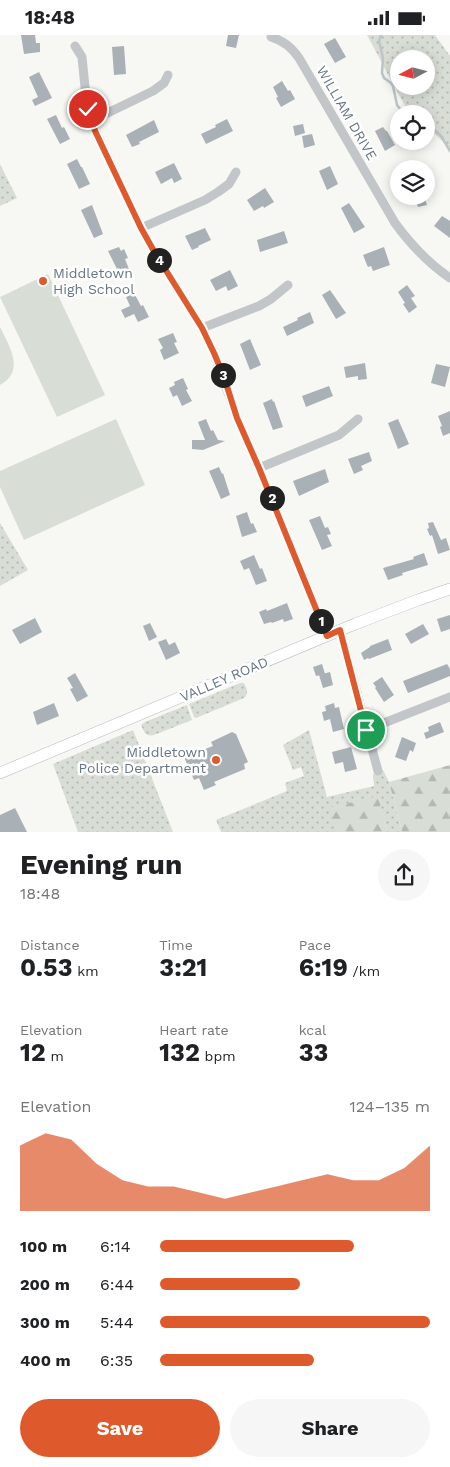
<!DOCTYPE html>
<meta charset="utf-8">
<style>
:root{--surface:#fff;--page:#f6f6f6;--text:#202124;--muted:#757577;--accent:#de5a2c}
body{margin:0;font-family:"Work Sans",sans-serif;background:var(--page);color:var(--text);height:100vh;display:flex;flex-direction:column;font-size:19px;white-space:nowrap}
*{box-sizing:border-box;margin:0}
p{font-size:16px;color:var(--muted)}
.icon{flex:none;width:28px;height:28px;fill:none;stroke:currentColor;stroke-width:2;stroke-linecap:round;stroke-linejoin:round}
.map{position:relative;height:797px;overflow:hidden}
.sheet{display:flex;flex-direction:column;background:var(--surface);flex:1}
.sheet>*{flex:none}
.needle{width:32px;rotate:263deg}
.fabs{position:absolute;left:390px;top:15px;display:grid;gap:10px}
.fabs a{display:grid;place-items:center;width:45px;height:45px;border-radius:50%;background:var(--surface);box-shadow:0 2px 12px #0003;font-size:25px}
.pin{position:absolute;display:grid;place-items:center;width:42px;height:42px;color:#fff;margin:-21px;border:2px solid #fff;border-radius:50%;box-shadow:0 1px 5px #0007}
.km{position:absolute;width:25px;height:25px;margin:-12px;border-radius:50%;background:#222;color:#fff;font-size:14px;line-height:25px;text-align:center}
.round{display:grid;place-items:center;flex:none;width:52px;height:52px;border-radius:26px;background:var(--page)}
.summary{display:flex;align-items:center;justify-content:space-between;height:85px;padding:0 20px}
h1{font-size:28px;font-weight:700;line-height:38px}
.figures{display:grid;grid-template-columns:repeat(3,1fr);gap:8px;height:85px;padding:5px 20px}
.figures div{display:grid;align-content:center}
.figures b{font-size:25px;font-weight:700}
.figures small{font-size:14px;font-weight:400}
.figures p{font-size:14px}
.chart{height:140px;padding:10px 20px}
.chart p{display:flex;justify-content:space-between}
.chart svg{width:100%;height:90px;margin-top:5px;fill:var(--accent);opacity:.7}
.primary-button{display:flex;gap:10px;margin-top:auto;padding:10px 20px}
.primary-button a{flex:1;height:58px;border-radius:30px;background:var(--accent);color:#fff;font-size:20px;font-weight:700;line-height:58px;text-align:center}
.primary-button a+a{background:var(--page);color:var(--text)}
ul{padding:0 20px;list-style:none;font-size:16px}
li{display:grid;grid-template-columns:80px 60px 1fr;align-items:center;height:38px}
li i{height:12px;border-radius:6px;background:var(--accent)}
.status{display:flex;justify-content:space-between;align-items:center;height:35px;padding:0 25px;background:var(--surface);direction:ltr}
.status svg{height:14px;fill:currentColor}
.map>svg:first-child{display:block}
.grass{fill:url(#grass-dots);fill-rule:evenodd}
.forest{fill:url(#forest-firs)}
.garden{fill:#d8ded5}
.lines{fill:none;stroke-linecap:round;stroke-linejoin:round}
.stream{stroke:#bcc6ca;stroke-width:2.5}
.building{fill:#a9b1b6}
.major-casing{stroke:#b5b9bd;stroke-width:12}
.minor{stroke:#c2c6c9;stroke-width:9}
.major{stroke:#fff;stroke-width:11}
.route-casing{stroke:#fff;stroke-width:10}
.route{stroke:#de5a2c;stroke-width:6}
.poi-dot{fill:#de5a2c;stroke:#fff;stroke-width:2}
.labels{text-anchor:middle;stroke-width:5;stroke-linejoin:round;paint-order:stroke}
.street-label{font-size:14px;fill:#677684;stroke:#fff}
.poi-label{font-size:14px;fill:#677684;stroke:#fff;text-anchor:start}
</style>
<div class="status"><b>18:48</b><svg viewBox="0 0 49 12"><path d="M0 12V9h3v3zM5 12V6h3v6zM10 12V3h3v9zM15 12V0h3v12zM26 1h20v11H26zM47 4h2v5h-2z"/></svg></div>
<div class="map">
<svg width="450" height="797" viewBox="0 0 450 797">
<defs>
<pattern id="grass-dots" width="8" height="8" patternUnits="userSpaceOnUse" patternTransform="scale(1.25)"><rect width="8" height="8" fill="#d8ded5"/><path d="M2 2h.1M6 6h.1" fill="none" stroke="#b3b9b2" stroke-width="1.8" stroke-linecap="round"/></pattern>
<pattern id="forest-firs" width="22" height="20" patternUnits="userSpaceOnUse" patternTransform="scale(1.25)"><rect width="22" height="20" fill="#d8ded5"/><path d="M5 1l3.5 6h-7zM16 11l3.5 6h-7z" fill="#b3b9b2"/></pattern>
</defs>
<rect width="100%" height="100%" fill="#f7f7f4"/>
<g class="grass">
<path d="M367 0H435L450 21V113L426 91V79H412L406 73ZM399 24H426V51H399Z"/>
<polygon points="0,129 17,163 0,171"/>
<polygon points="0,488 28,535 0,551"/>
<path d="M240 648H244C247 654 249 658 244 663L196 683 194 682 189 669Z"/>
<path d="M187 670 192 685 154 700C146 702 144 697 141 690L145 687Z"/>
<polygon points="133,695 173,797 78,797 53,729"/>
<polygon points="309,695 327,762 374,751 373,739 383,735 389,747 402,797 387,797 378,762 330,773 337,797 221,797 216,785 287,756 285,748 304,741 301,732 293,735 283,710"/>
</g>
<g class="forest">
<polygon points="450,730 450,797 402,797 389,747"/>
<polygon points="378,761 387,797 337,797 329,773"/>
</g>
<g class="garden">
<polygon points="48,239 105,360 57,382 0,262"/>
<path d="M0 292C9 311 26 336 0 350Z"/>
<polygon points="116,384 145,450 24,505 0,452 0,436"/>
</g>
<g class="lines">
<g class="stream">
<polyline points="381,0 379,6 383,23 382,38 384,43 391,48 393,51 397,70 404,79"/>
<polyline points="426,87 441,101 450,116"/>
</g>
</g>
<g class="building">
<polygon points="21,0 35,0 36,8 40,8 40,17 24,19"/>
<polygon points="228,0 239,0 236,13 226,11"/>
<polygon points="335,3 346,22 335,28 324,9"/>
<polygon points="124,11 126,39 114,40 112,12"/>
<polygon points="39,37 52,63 35,71 32,65 38,62 29,42"/>
<polygon points="282,46 288,56 290,55 295,64 281,72 276,63 278,62 273,52"/>
<polygon points="56,80 62,93 64,92 70,104 60,109 47,84"/>
<polygon points="227,84 233,96 206,109 201,99 216,92 215,90"/>
<polygon points="154,85 159,97 139,107 140,109 132,112 126,100"/>
<polygon points="303,89 305,98 295,101 293,91"/>
<polygon points="383,92 386,96 387,96 395,110 385,116 375,96"/>
<polygon points="312,99 315,110 304,113 302,101"/>
<polygon points="77,124 81,132 82,132 90,149 79,154 67,129"/>
<polygon points="174,128 182,144 174,148 172,143 161,149 155,137"/>
<polygon points="330,131 338,149 327,155 319,136"/>
<polygon points="265,153 274,167 264,173 263,171 254,176 247,165"/>
<polygon points="420,161 424,161 427,170 418,172 415,163"/>
<polygon points="349,168 365,192 354,198 341,173"/>
<polygon points="92,170 103,199 94,203 81,175"/>
<polygon points="442,181 450,186 450,203 434,191"/>
<polygon points="205,193 211,205 198,211 199,212 192,215 185,201"/>
<polygon points="284,196 288,208 260,217 257,205"/>
<polygon points="119,212 121,216 124,214 128,223 125,224 129,234 119,238 108,216"/>
<polygon points="384,212 390,230 373,236 371,231 368,232 367,230 363,220"/>
<polygon points="230,235 238,251 228,256 226,251 216,256 210,245"/>
<polygon points="407,250 415,261 411,263 417,272 409,278 403,269 405,268 398,257"/>
<polygon points="330,255 346,278 336,284 322,260"/>
<polygon points="134,258 141,271 143,270 149,282 138,287 134,279 125,283 121,275 130,271 126,262"/>
<polygon points="310,277 314,288 287,301 283,292 298,285 297,283"/>
<polygon points="173,298 177,307 174,308 179,318 164,325 160,315 163,313 158,304"/>
<polygon points="250,304 261,330 250,335 240,309"/>
<polygon points="365,328 367,344 358,345 358,341 346,343 344,332"/>
<polygon points="436,329 450,332 445,352 431,348"/>
<polygon points="183,343 188,354 186,355 192,366 182,371 177,360 173,362 169,353 175,350 174,347"/>
<polygon points="329,351 333,361 306,372 302,361"/>
<polygon points="272,364 273,367 274,366 283,392 273,395 263,368"/>
<polygon points="450,376 450,398 443,401 440,392 442,391 438,381"/>
<polygon points="206,384 211,396 213,395 218,405 225,406 203,415 192,414 192,405 205,405 198,387"/>
<polygon points="398,384 409,409 398,414 388,388"/>
<polygon points="369,417 372,426 361,431 363,435 354,439 348,424"/>
<polygon points="219,432 222,439 223,438 230,460 221,464 209,436"/>
<polygon points="325,434 329,447 299,461 293,446"/>
<polygon points="247,477 251,489 253,488 257,497 242,502 236,481"/>
<polygon points="320,481 325,493 328,492 331,499 327,500 332,511 322,515 309,485"/>
<polygon points="433,487 441,505 446,503 450,515 438,519 432,500 430,501 427,494 429,493 428,488"/>
<polygon points="424,518 428,530 402,538 403,540 388,545 383,533 414,524 413,522"/>
<polygon points="254,520 260,534 262,533 267,546 256,550 249,533 244,535 240,526"/>
<polygon points="287,568 293,584 284,587 283,584 272,588 271,587 264,589 259,577 266,574 267,576"/>
<polygon points="450,580 450,594 441,597 437,584"/>
<polygon points="35,583 42,597 20,609 12,595"/>
<polygon points="150,588 157,602 149,606 143,591"/>
<polygon points="423,589 429,599 411,609 405,599"/>
<polygon points="166,604 169,610 175,607 180,618 166,625 158,607"/>
<polygon points="388,604 392,615 369,624 368,623 364,625 361,618 370,612 370,611"/>
<polygon points="322,629 325,639 316,641 313,632"/>
<polygon points="447,629 450,634 450,641 408,658 403,646"/>
<polygon points="330,637 333,650 323,653 319,640"/>
<polygon points="75,638 88,661 77,667 70,654 73,653 67,643"/>
<polygon points="382,642 394,660 384,667 375,653 376,652 373,648"/>
<polygon points="54,668 59,681 37,690 33,677"/>
<polygon points="334,668 335,673 339,672 344,694 333,697 330,684 324,686 322,677 326,676 325,671"/>
<polygon points="440,687 444,697 426,704 424,698 429,696 428,692"/>
<polygon points="232,697 236,699 248,727 244,729 245,734 214,747 216,750 204,755 199,743 194,745 184,722 186,717 194,714 200,716 213,711 211,707"/>
<polygon points="402,702 416,708 413,717 410,715 406,726 395,722"/>
<polygon points="351,712 357,734 345,737 343,727 335,729 332,717"/>
<polygon points="15,773 27,797 0,797 0,780"/>
</g>
<g class="lines">
<defs>
<polyline id="major" points="0,738 355,589 418,565 450,554"/>
</defs>
<use href="#major" class="major-casing"/>
<g class="minor">
<path d="M271 2C284 6 291 12 299 23L395 188C411 210 428 228 450 243"/>
<polyline points="75,11 82,22 86,62 91,86 141,193 155,218 202,293 214,318 237,383 259,433 327,601"/>
<polyline points="91,86 153,56 164,48 168,40"/>
<polyline points="141,193 205,165 218,157 229,149 236,137"/>
<polyline points="202,293 259,271 271,264 288,250"/>
<polyline points="259,433 339,400 358,384"/>
<polyline points="340,595 378,736"/>
<polyline points="366,695 450,662"/>
</g>
<use href="#major" class="major"/>
</g>
<g class="lines">
<defs>
<polyline id="route" points="88,74 91,86 96,98 141,193 155,218 202,293 214,318 224,342 237,383 259,433 327,601 340,595 366,695"/>
</defs>
<use href="#route" class="route-casing"/>
<use href="#route" class="route"/>
</g>
<g class="poi-dot">
<circle cx="43" cy="246" r="5"/>
<circle cx="216" cy="725" r="5"/>
</g>
<g class="labels">
<g class="street-label">
<text transform="translate(347 78) rotate(60)" y="5">WILLIAM DRIVE</text>
<text transform="translate(224 644) rotate(-23)" y="5">VALLEY ROAD</text>
</g>
<g class="poi-label">
<text x="53" y="243">Middletown<tspan x="53" dy="16">High School</tspan></text>
<text x="206" y="722" text-anchor="end">Middletown<tspan x="206" dy="16">Police Department</tspan></text>
</g>
</g>
</svg>
<div class="fabs">
<a><svg class="needle" viewBox="-14 -14 28 28"><path d="M0-13l5 13h-10z" fill="#e53935"/><path d="M0 13l5-13h-10z" fill="#757577"/></svg></a>
<a><svg class="icon" aria-label="locate" viewBox="0 0 24 24"><circle cx="12" cy="12" r="6"/><path d="M12 2v4M12 18v4M2 12h4M18 12h4"/></svg></a>
<a><svg class="icon" aria-label="layers" viewBox="0 0 24 24"><path d="M12 4l9 5-9 5-9-5zM3 14l9 5 9-5"/></svg></a>
</div>
<div class="pin" style="left:366px;top:695px;background:#1e9e55"><svg class="icon" aria-label="arrive" viewBox="0 0 24 24"><path d="M6 21V4h12l-3 4 3 4H6"/></svg></div>
<div class="pin" style="left:88px;top:74px;background:#d93025"><svg class="icon" aria-label="check" viewBox="0 0 24 24"><path d="M5 12l5 5 9-10"/></svg></div>
<b class="km" style="left:321px;top:586px">1</b>
<b class="km" style="left:272px;top:463px">2</b>
<b class="km" style="left:223px;top:340px">3</b>
<b class="km" style="left:159px;top:225px">4</b>
</div>
<section class="sheet">
<div class="summary"><div><h1>Evening run</h1><p>18:48</p></div><a class="round"><svg class="icon" aria-label="share" viewBox="0 0 24 24"><path d="M12 15V3M7 8l5-5 5 5M5 13v7h14v-7"/></svg></a></div>
<div class="figures">
<div><p>Distance</p><b>0.53<small> km</small></b></div>
<div><p>Time</p><b>3:21</b></div>
<div><p>Pace</p><b>6:19<small> /km</small></b></div>
</div>
<div class="figures">
<div><p>Elevation</p><b>12<small> m</small></b></div>
<div><p>Heart rate</p><b>132<small> bpm</small></b></div>
<div><p>kcal</p><b>33</b></div>
</div>
<div class="chart"><p><span>Elevation</span>124–135 m</p>
<svg viewBox="0 0 160 44" preserveAspectRatio="none"><path d="M0 44V12L10 6L20 9L30 21L40 29L50 32L60 32L70 35L80 38L90 35L100 32L110 29L120 26L130 29L140 29L150 23L160 12V44z"/></svg>
</div>
<ul>
<li><b>100 m</b>6:14<i style="width:72%"></i></li>
<li><b>200 m</b>6:44<i style="width:52%"></i></li>
<li><b>300 m</b>5:44<i style="width:100%"></i></li>
<li><b>400 m</b>6:35<i style="width:57%"></i></li>
</ul>
<div class="primary-button"><a>Save</a><a>Share</a></div>
</section>
